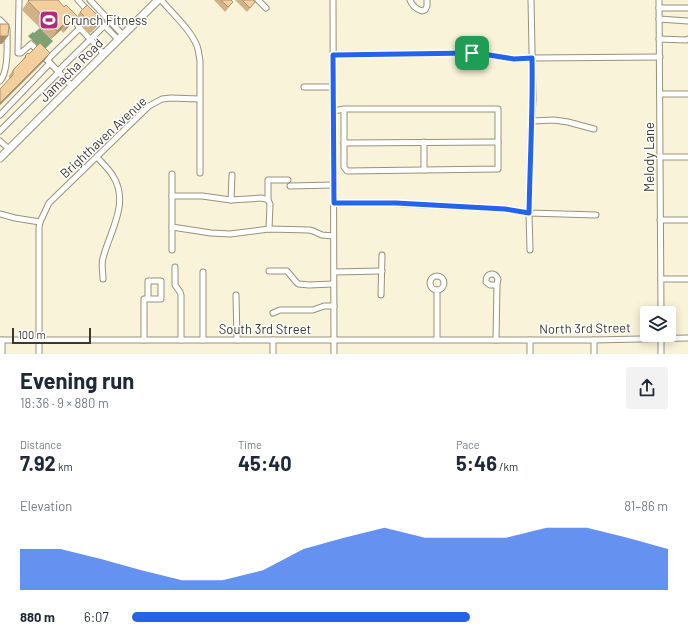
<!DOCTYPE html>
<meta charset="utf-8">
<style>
:root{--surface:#fff;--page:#f2f2f3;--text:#1f2937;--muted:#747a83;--accent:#2563eb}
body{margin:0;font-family:Barlow,sans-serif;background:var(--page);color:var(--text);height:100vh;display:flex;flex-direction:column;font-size:15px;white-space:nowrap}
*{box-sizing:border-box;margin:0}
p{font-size:13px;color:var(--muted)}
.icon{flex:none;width:22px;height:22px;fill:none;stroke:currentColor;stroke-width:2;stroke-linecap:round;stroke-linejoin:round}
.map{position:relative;height:354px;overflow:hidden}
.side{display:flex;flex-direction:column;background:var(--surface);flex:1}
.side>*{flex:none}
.buttons{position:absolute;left:640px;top:306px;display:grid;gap:8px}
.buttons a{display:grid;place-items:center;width:36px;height:36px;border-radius:4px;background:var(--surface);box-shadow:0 2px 10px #0003;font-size:20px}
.scale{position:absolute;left:12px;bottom:10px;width:79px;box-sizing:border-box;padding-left:4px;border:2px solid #3b382e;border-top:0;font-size:11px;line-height:14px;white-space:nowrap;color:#3b382e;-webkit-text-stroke:3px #fff;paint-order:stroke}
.pin{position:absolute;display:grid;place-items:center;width:34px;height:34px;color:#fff;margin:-17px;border-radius:8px;box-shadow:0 2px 6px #0006}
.round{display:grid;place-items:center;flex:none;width:42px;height:42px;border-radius:4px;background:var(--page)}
.overview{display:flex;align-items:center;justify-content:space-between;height:68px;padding:0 20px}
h1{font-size:22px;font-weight:700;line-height:30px}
.metrics{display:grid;grid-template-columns:repeat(3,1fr);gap:6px;height:68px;padding:4px 20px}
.metrics div{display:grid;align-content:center}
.metrics b{font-size:20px;font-weight:700}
.metrics small{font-size:11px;font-weight:400}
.metrics p{font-size:11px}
.chart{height:112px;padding:8px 20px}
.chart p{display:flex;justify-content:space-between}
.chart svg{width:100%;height:72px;margin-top:4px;fill:var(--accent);opacity:.7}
ul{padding:0 20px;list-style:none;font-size:13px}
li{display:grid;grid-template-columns:64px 48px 1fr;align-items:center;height:30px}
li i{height:10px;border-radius:5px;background:var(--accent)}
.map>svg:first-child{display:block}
.water{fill:#7ea073}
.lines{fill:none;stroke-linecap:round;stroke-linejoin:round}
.minor-casing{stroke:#98927a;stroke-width:7}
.major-casing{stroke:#98927a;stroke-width:9}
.minor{stroke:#fff;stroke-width:5}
.major{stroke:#fff;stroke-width:7}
.wall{fill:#d1b288}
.shaded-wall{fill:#aa916f}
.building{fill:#f3cf9e;stroke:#aa916f}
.route-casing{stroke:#fff;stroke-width:8}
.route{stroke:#2563eb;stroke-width:5}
.labels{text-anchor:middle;stroke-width:3;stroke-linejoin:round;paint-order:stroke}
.poi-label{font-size:13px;fill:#3b382e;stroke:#fff;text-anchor:start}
.street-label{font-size:13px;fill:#3b382e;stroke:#fff}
</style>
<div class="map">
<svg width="688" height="354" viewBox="0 0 688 354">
<rect width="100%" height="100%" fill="#f9f3d9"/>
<polygon class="water" points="40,28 53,41 43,51 28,36 33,32 34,33"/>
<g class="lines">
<defs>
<g id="minor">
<polyline points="19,0 18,53 21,53 31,44 50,63"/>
<polyline points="78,0 88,11"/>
<polyline points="90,0 123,35"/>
<path d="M161 0C172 13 191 30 197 46 199 51 199 56 200 61V173"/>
<polyline points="258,0 266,8"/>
<polyline points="333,0 334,354"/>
<path d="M410 0C412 6 416 9 422 11L425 10 427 6V0"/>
<polyline points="659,0 661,313"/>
<polyline points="659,8 688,8"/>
<polyline points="71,15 78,26 104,54"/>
<path d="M94 16C102 24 111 31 118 40"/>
<polyline points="659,19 688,21"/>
<path d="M0 20 5 25 7 29C7 42 9 71 0 81"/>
<polyline points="659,39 686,40 688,39"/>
<polyline points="333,55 477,53 514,59 532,58 660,57"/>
<polyline points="47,60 80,28"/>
<polyline points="58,71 104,26"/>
<polyline points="304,87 333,87"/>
<polyline points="660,94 688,94"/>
<polyline points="334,111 344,109 498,109 498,169 347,171 344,167 344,109"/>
<polyline points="0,115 50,63 72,86"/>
<polyline points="532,121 554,120 568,122 594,129"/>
<polyline points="0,131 59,72"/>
<polyline points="0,141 9,149"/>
<polyline points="344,143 498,142"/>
<path d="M97 157C102 163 109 169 113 176 130 203 110 231 103 258 101 265 103 272 103 279"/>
<polyline points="660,157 688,157"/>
<polyline points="424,170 424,142"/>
<polyline points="172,174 172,227 211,233 230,234 269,229 309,230 313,231 322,235 333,236"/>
<polyline points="290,186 334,185"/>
<polyline points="172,196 202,196 231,200 232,175"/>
<polyline points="231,200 262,198 268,200 270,204 269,229"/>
<polyline points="268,200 268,180 288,180"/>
<polyline points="334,203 387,203 505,209 529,213 596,215"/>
<polyline points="0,214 15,218 40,222"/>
<polyline points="660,220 688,220"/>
<polyline points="172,227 172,250"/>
<polyline points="530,250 529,213 531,133 533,99 531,0"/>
<polyline points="175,267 175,285 180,292 181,295 181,340"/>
<polyline points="269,271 287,271 297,283 299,284 309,285 333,284"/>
<polyline points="334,272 382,271"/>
<circle cx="437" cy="283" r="7"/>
<polyline points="661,279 688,279"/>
<polyline points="236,295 237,340"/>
<polyline points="381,295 382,255"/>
<polyline points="273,313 280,310 313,310 324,306 334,306"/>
<polyline points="661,336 661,354"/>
<polyline points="437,339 437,290"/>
<polyline points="0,340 594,340 688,338"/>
<polyline points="144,340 144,299 161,299 161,281 148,281 148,299"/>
<polyline points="203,340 203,272"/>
<polyline points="273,340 273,354"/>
<path d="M496 340 497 284 498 279C495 271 485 273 486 282L490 285H495L497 284"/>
<polyline points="530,340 530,354"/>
<polyline points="594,340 594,354"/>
<polyline points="0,353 2,353 2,340"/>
<polyline points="39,354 39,227 40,222 49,203 149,106 162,99 171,98 199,99"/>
</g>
<polyline id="major" points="0,158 158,0"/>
</defs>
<use href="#minor" class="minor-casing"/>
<use href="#major" class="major-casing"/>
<use href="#minor" class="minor"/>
<use href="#major" class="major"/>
</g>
<g class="wall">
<polygon points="214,0 231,0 230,6 225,12"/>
<polygon points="235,0 253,0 252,6 247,12"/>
<polygon points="28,1 64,7 77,16 71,24 63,33 61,30 51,39 22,10"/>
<polygon points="80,12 100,18 97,24 98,25 91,33 89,32 88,33 83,28 84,26 76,18"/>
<polygon points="50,53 45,60 0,105 0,89 9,80 9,76 13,70 21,62 25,56 29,54"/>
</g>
<g class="shaded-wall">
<polygon points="77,16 71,24 63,33 68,24"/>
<polygon points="66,22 61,30 51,39 57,31"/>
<polygon points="0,36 8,36 2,44 0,44"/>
<polygon points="50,53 45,60 0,105 0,103"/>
</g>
<g class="building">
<polygon points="29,0 58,0 64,7 66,5 77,16 68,24 66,22 57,31 28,1"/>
<polygon points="221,0 231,0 233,2 228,7"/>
<polygon points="242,0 253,0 255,2 250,8"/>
<polygon points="87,5 100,18 96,23 98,25 95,27 94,25 92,27 87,21 88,20 80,12"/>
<polygon points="0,24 9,24 8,36 0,36"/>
<polygon points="40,43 50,53 0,103 0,89 13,75 13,70 26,57 25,56 28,53 29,54"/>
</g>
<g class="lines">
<defs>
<path id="route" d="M472 53H477L514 59 532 58C533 109 530 161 529 213L505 209 396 203H334L333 55Z"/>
</defs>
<use href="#route" class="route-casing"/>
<use href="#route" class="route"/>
</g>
<defs>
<symbol id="stadium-square" viewBox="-11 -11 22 22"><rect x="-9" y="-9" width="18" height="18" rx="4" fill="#b02e78" stroke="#fff"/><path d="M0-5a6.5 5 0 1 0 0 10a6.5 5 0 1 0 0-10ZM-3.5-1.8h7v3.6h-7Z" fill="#fff"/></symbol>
</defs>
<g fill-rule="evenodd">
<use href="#stadium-square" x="38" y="9" width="22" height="22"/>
</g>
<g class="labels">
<g class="poi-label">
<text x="63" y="25">Crunch Fitness</text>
</g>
<g class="street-label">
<text transform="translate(71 70) rotate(-45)" y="5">Jamacha Road</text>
<text transform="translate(103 137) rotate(-43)" y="5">Brighthaven Avenue</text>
<text transform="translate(649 157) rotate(-90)" y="5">Melody Lane</text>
<text transform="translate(585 328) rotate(-1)" y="5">North 3rd Street</text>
<text x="265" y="334">South 3rd Street</text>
</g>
</g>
</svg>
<div class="buttons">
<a><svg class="icon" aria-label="layers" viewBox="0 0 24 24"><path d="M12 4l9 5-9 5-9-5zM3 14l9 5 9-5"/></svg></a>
</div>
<div class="scale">100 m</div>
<div class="pin" style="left:472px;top:53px;background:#1e9e55"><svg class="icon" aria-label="arrive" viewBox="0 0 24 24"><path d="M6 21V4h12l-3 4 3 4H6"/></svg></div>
</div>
<section class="side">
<div class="overview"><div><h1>Evening run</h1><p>18:36 · 9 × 880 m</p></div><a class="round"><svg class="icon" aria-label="share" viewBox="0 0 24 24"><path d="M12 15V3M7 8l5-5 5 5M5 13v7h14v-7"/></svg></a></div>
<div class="metrics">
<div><p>Distance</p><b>7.92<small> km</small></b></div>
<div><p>Time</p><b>45:40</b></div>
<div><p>Pace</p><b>5:46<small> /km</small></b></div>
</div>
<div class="chart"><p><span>Elevation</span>81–86 m</p>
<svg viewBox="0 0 160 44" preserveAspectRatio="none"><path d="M0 44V19L10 19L20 25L30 32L40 38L50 38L60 32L70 19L80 12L90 6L100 12L110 12L120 12L130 6L140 6L150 12L160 19V44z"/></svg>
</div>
<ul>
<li><b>880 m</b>6:07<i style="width:63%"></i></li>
</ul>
</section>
